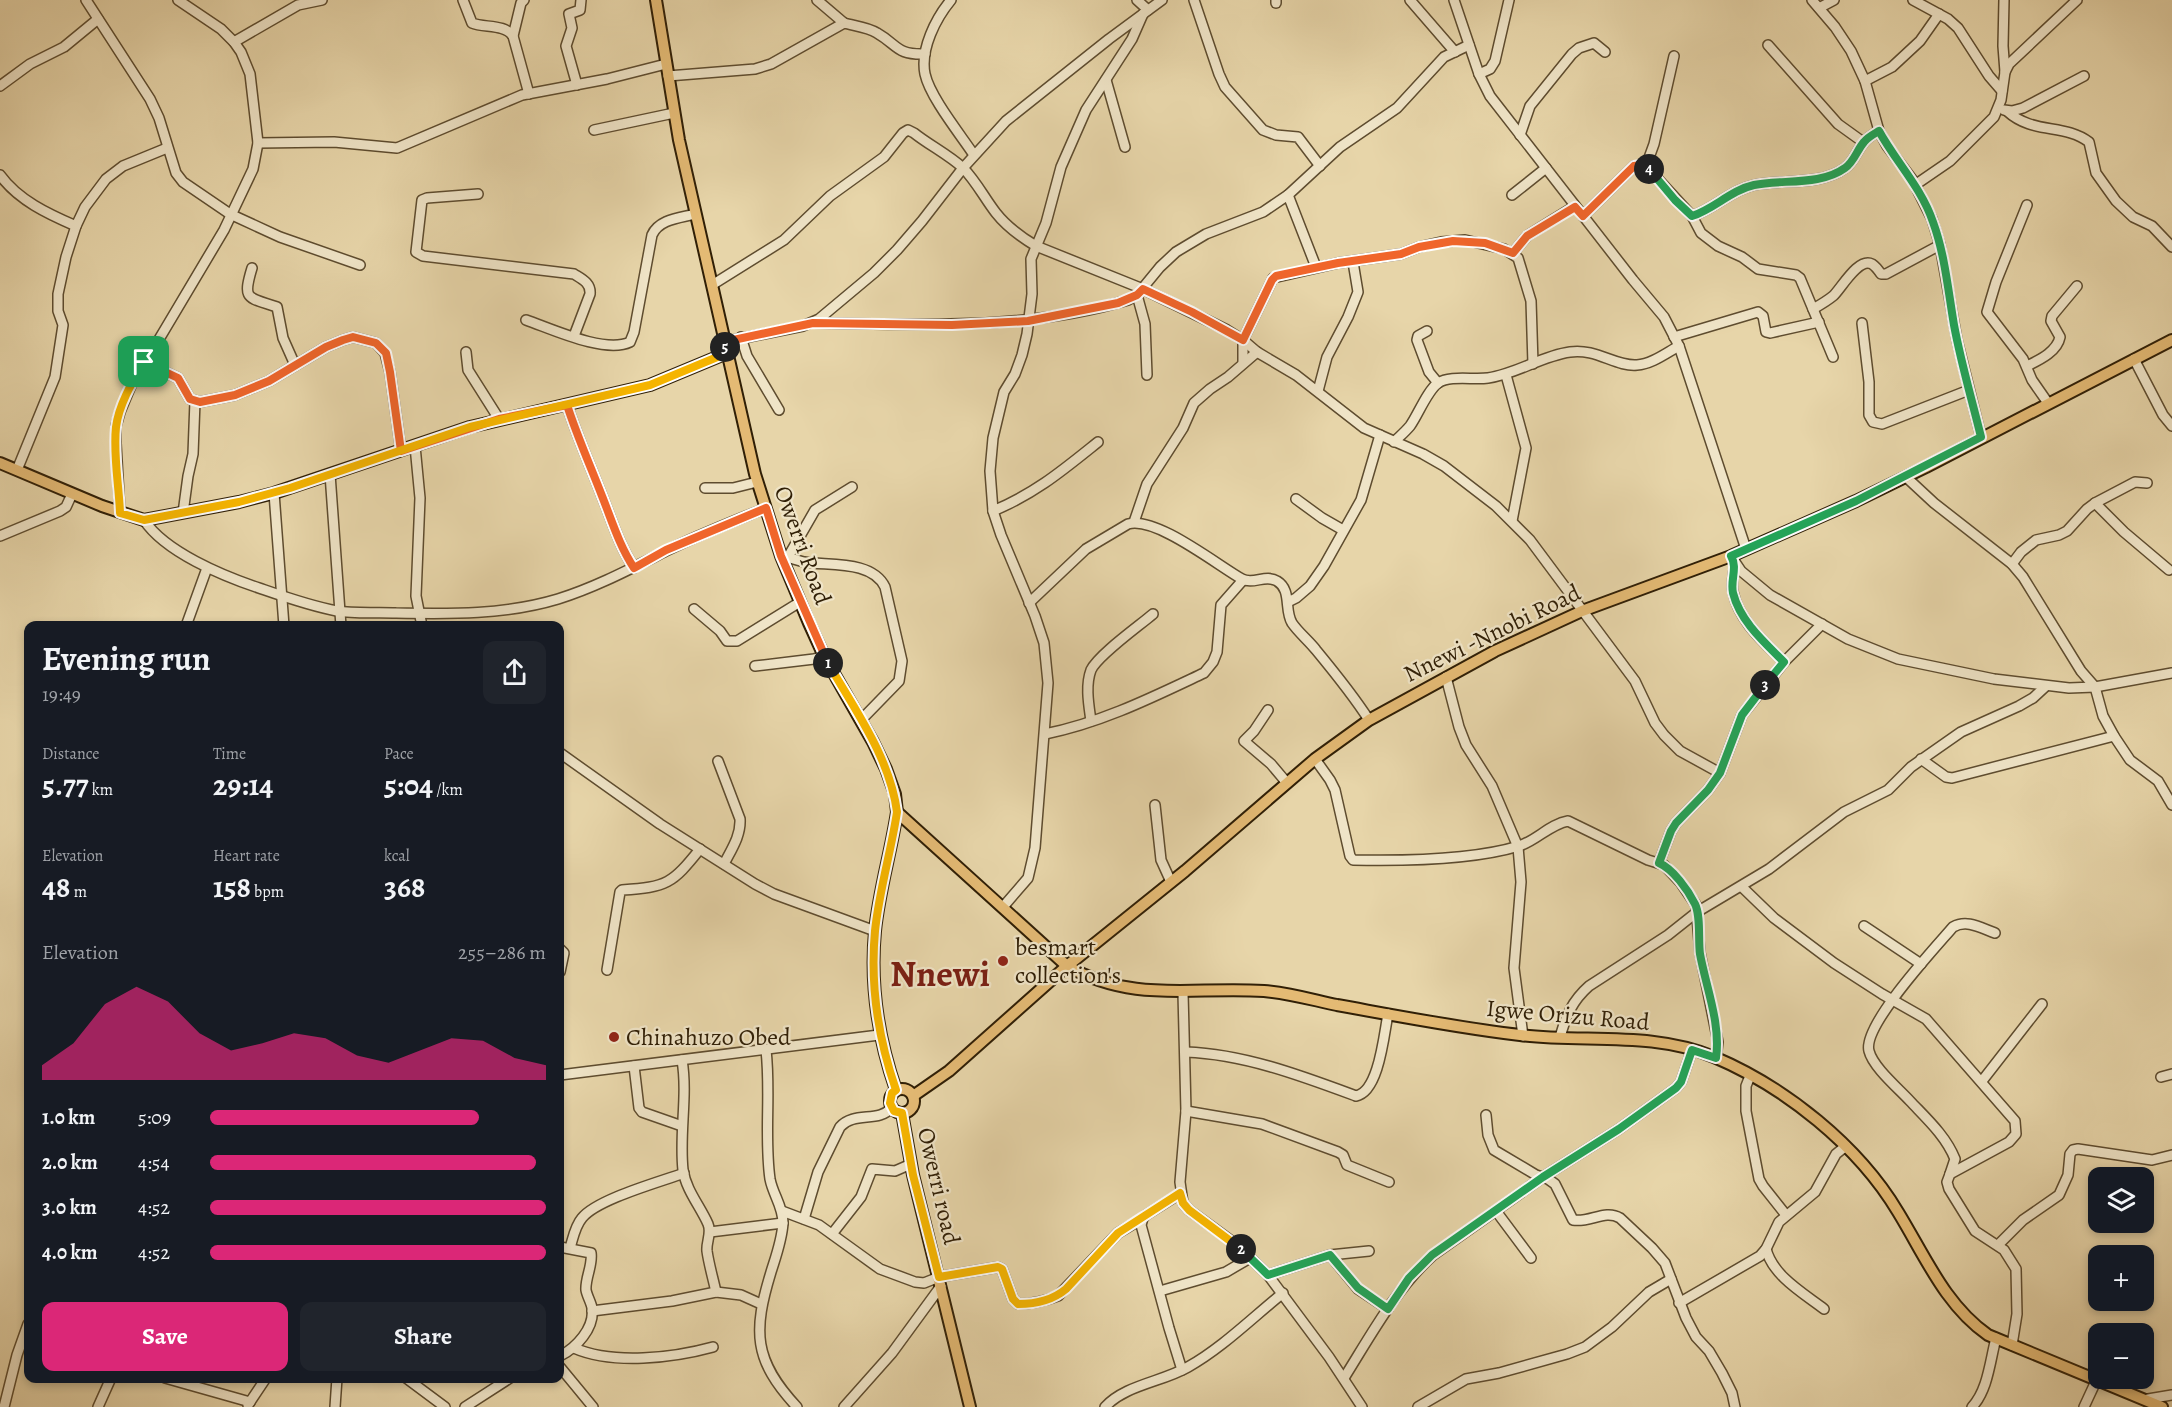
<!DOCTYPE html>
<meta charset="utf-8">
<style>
:root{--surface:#171b24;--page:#20242c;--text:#f1f3f6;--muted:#9ea1a6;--accent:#db2777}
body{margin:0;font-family:Alegreya,serif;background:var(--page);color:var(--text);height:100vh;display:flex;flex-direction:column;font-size:22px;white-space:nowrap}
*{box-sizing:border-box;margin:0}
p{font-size:20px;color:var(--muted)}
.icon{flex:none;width:33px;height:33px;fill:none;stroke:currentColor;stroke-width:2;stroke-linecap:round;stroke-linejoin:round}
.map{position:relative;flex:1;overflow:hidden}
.panel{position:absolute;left:24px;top:621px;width:540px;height:762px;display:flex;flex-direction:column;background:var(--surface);border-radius:12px;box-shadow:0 3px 9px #0003}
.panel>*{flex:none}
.tools{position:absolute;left:2088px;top:1167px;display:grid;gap:12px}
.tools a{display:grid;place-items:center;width:66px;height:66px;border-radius:12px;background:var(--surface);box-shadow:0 3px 9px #0003;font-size:30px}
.pin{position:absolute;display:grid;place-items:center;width:51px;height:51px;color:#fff;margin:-26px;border-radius:12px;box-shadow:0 3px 9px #0006}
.km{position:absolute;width:30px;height:30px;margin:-15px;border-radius:50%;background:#222;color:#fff;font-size:16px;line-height:30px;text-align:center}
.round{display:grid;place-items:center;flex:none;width:63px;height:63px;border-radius:12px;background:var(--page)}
.overview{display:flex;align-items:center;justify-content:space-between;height:102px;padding:0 18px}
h1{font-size:33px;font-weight:700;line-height:45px}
.figures{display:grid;grid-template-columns:repeat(3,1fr);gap:9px;height:102px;padding:6px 18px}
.figures div{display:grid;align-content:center}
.figures b{font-size:30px;font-weight:700}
.figures small{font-size:16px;font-weight:400}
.figures p{font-size:16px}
.chart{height:168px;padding:12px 18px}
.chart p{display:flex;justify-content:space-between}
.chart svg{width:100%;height:108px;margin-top:6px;fill:var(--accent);opacity:.7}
.primary-button{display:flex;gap:12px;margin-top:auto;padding:12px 18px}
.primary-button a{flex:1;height:69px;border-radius:12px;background:var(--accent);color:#fff;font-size:24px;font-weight:700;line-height:69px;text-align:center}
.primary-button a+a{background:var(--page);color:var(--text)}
ul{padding:0 18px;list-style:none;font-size:20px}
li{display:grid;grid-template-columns:96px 72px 1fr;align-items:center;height:45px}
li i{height:15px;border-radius:8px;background:var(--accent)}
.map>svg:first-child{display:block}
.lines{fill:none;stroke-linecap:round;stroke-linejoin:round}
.minor-casing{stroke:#5e4c2f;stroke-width:12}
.major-casing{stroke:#301f06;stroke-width:14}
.minor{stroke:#efe4c7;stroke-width:9}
.major{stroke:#e4ba74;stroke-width:10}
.split-1-casing{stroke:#fff;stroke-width:12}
.split-2-casing{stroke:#fff;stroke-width:12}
.split-3-casing{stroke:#fff;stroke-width:12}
.split-4-casing{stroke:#fff;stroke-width:12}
.split-5-casing{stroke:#fff;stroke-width:12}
.split-6-casing{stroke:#fff;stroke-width:12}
.split-1{stroke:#f0652b;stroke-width:8}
.split-2{stroke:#f5b400;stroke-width:8}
.split-3{stroke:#22a559;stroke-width:8}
.split-4{stroke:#22a559;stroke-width:8}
.split-5{stroke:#f0652b;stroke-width:8}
.split-6{stroke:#f5b400;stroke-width:8}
.poi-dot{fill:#8f2418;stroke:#efe4c7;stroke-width:2}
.labels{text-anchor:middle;stroke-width:4.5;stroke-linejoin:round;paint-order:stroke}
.street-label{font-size:24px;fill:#301f06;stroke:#efe4c7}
.poi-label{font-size:24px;fill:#301f06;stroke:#efe4c7;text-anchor:start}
.town-label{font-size:36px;font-weight:bold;fill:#7a1f14;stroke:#efe4c7}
</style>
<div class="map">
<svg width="2172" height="1407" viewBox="0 0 2172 1407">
<rect width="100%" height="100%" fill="#e7d5a9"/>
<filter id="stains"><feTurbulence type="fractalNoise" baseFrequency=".00333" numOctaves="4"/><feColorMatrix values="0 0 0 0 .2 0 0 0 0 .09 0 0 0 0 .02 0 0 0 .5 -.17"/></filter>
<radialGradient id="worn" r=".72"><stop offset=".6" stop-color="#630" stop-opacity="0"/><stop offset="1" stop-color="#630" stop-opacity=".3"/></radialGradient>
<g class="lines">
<defs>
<g id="minor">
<polyline points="86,0 150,99 159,118 176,173 183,182 230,214 280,237 360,265"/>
<path d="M463 0 472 23C484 28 505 24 513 36"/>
<polyline points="524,0 521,3 513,36 529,94"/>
<polyline points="817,0 844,23"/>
<path d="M951 0C936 18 920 49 925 74 930 97 960 134 974 155"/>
<polyline points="1137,0 1148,10"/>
<polyline points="1194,0 1219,74 1225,87 1263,130 1276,135 1298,137 1320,166"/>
<polyline points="1276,0 1276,3"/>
<polyline points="1410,0 1455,52"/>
<polyline points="1454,0 1479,74 1490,96 1633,280 1664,317 1679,346 1746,549"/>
<polyline points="1812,0 1835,27 1851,51 1865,81 1879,131 1887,146 1912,179 1932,219 1940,245 1957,340 1981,437"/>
<polyline points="1913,0 1948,19 1958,28 1989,76 2002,91"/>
<polyline points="2004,0 2003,46 2005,72"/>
<polyline points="1819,8 1834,0"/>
<polyline points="234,42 298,5 322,0"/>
<polyline points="1768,45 1838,124 1863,142"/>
<polyline points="1479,74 1490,69 1495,61 1509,0"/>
<path d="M668 76 755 69 771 64 844 23C855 26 868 27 877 33 898 45 896 55 925 54"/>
<polyline points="1106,80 1125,147"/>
<polyline points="1865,81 1892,67 1920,41 1939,14"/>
<polyline points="577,85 566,46 572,28 569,14 580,10 581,0"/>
<polyline points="0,86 30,64 64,47 98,19"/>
<polyline points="2004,110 2012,111 2023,108 2084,76"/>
<path d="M2007 111C2033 135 2064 123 2089 142L2096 173 2116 201 2133 217 2152 226 2172 247"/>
<polyline points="594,130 674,113"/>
<polyline points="1520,135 1530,106 1572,54 1579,48 1594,43 1605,52"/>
<polyline points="258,143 334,142 397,148 522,95 607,79 666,64"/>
<polyline points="1646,166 1654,144 1674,56"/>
<path d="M0 175C18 200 48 214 76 226"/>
<polyline points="1915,185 1950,161 1994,117 2001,100 2005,72 2009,64 2077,0"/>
<path d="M478 194 427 198 422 200 416 252 423 256 574 274C582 279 591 283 590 294L574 336"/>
<polyline points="1288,195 1316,267"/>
<polyline points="1512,195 1546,168"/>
<polyline points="2027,205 1996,282 1987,312 2023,359 2032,380 2048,403"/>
<polyline points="1583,216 1634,166 1646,166 1692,216 1701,233 1718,246 1742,257 1758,269 1796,275 1800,278 1833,357"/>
<path d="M1692 216C1714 209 1731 190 1754 185 1783 179 1820 186 1845 168 1854 162 1857 150 1864 142 1868 137 1874 134 1879 131"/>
<polyline points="1513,253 1527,236 1575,206"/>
<path d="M252 268C242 301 248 297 277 307L283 338 295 365"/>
<path d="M712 285 784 240 830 196 884 157 903 133 908 130 914 133C929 145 949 155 963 168 976 181 985 199 996 213 1007 227 1021 237 1036 246L1143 289 1227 330 1243 340 1257 352 1296 375 1364 428 1423 454 1444 466 1496 506 1530 540 1635 681 1655 723 1664 735 1680 751 1720 773"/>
<polyline points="1137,295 1145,324 1147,375"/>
<path d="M1813 309C1820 305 1827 301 1833 296 1841 289 1858 257 1872 264 1875 266 1879 271 1881 274H1886L1940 245"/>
<path d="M526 320C552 329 605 354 630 342L634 332 652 235C659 219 680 218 695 214"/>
<path d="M813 323C919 324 1025 331 1128 300L1137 295 1160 267 1176 252 1206 234 1263 212 1288 195 1340 147 1397 108 1444 57 1469 45"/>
<polyline points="1862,323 1869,382 1869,415 1873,422 1882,424 1969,390"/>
<polyline points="1427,331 1418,336 1417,340 1429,372 1438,383"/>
<polyline points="741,337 747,356 779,410"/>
<polyline points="1674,337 1758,312 1763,316 1766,332 1770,333 1819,322"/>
<polyline points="724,342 803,326 819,319 874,273 897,250 922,221 963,168 1006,121 1109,39 1162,0"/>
<polyline points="466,352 468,370 499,419"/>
<polyline points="2134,359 2163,415 2172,426"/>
<polyline points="144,362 178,378 190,399 200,402 235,395 269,381 326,347 343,340 353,337 376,343 385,353 390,372 401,451"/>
<polyline points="1243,362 1243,340 1273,278 1338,263 1401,254 1419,247 1441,242 1465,240 1504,249 1518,258 1531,301 1533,364"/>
<path d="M2027 366C2039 360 2057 352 2060 337L2051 321 2052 316 2077 286"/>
<polyline points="1506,375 1526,448 1512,521"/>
<polyline points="1318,391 1327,357 1348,317 1358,292 1353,262"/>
<path d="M567 405C577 436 590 465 602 496 612 521 619 545 634 568"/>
<path d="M1394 442C1399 437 1405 432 1410 426 1418 415 1427 391 1438 383 1450 375 1473 380 1488 378 1517 374 1541 356 1570 352 1596 348 1616 367 1637 365 1652 364 1666 353 1679 346"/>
<polyline points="415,446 420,498 416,596 422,626"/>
<polyline points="17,470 55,377 63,325 58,311 58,294 66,257 76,226 85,207 106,179 123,166 167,148"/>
<polyline points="330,474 341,626"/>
<polyline points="1906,477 1934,503 2012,564 2023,577 2081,671 2095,687 2103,716 2114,736 2130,760 2158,781 2172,805"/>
<polyline points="705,488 733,488 757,482"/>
<polyline points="274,493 284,626"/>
<polyline points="1296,499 1322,518 1343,530"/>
<polyline points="2095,503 2124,532 2169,570"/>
<path d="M993 511C1036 493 1063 470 1098 442"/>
<polyline points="120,513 116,443 116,426 120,412 133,381 144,362 158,341 224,230 253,169 258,143 250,74 241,52 234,42 221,29 178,0"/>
<polyline points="183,513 188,476 193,454 195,401"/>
<path d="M144 520C165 552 223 576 259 588 285 597 310 606 337 611 356 614 377 612 396 613 451 614 505 615 558 599 596 587 630 569 666 551 698 535 732 522 766 508"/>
<polyline points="1134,522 1147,484 1183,428 1194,403 1210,389 1228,377 1257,352"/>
<polyline points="0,536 60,511 66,507 72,494"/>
<path d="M781 556C788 557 796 560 804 562 829 566 872 560 885 587L902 661 899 681 861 720"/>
<polyline points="1731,556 1741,571 1770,595 1848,639 1898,659 1994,679 2069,688 2095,687 2172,673"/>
<polyline points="788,557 815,510 852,487"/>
<path d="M1735 563C1734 572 1731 583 1733 592 1739 621 1764 642 1784 662"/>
<polyline points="2012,564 2021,552 2036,540 2059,535 2067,531 2087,509 2095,503 2135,482 2147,483"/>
<polyline points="1288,602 1296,598 1310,586 1324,566 1361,500 1380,435"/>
<path d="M1029 603 1086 549 1128 524C1156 516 1217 565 1242 579 1253 585 1266 574 1277 581 1292 590 1284 610 1292 623 1298 632 1309 641 1316 650 1335 673 1353 695 1369 720"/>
<polyline points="694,609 720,631 727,641 737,641 800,602"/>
<polyline points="186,626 207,568"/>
<polyline points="755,666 814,659 824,656"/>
<polyline points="1446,677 1459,727 1466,745 1492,786 1518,847 1521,882 1514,968 1523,1036"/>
<polyline points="1268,710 1254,731 1244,741 1271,764 1287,783"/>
<path d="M1091 721C1089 706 1085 686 1091 670 1098 655 1139 626 1153 614"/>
<path d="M1045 734C1101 723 1153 697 1204 673L1213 662 1217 652 1221 605 1243 580"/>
<polyline points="560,753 660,824 755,884 774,894 875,931"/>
<path d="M1315 759 1330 780 1335 790 1350 856 1353 860C1401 861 1473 860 1519 846 1536 841 1550 824 1568 821L1648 860 1664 865 1681 883 1696 905 1700 953 1718 1042 1716 1058"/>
<polyline points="1921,759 1946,777 1952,778 2114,736"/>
<path d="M718 761 740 819C741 836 731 850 724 864"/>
<polyline points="1155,805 1161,860 1171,882"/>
<polyline points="1659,863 1671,831 1676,823 1708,790 1720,773 1742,715 1784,662 1822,624"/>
<polyline points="1742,887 1774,918 1834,963 1882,994 1926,1019 2015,1121 2016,1134 2009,1142 1950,1174 1947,1182 1949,1189 1975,1231 2004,1250 2016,1269 2017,1314 2012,1345"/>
<polyline points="1003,907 1028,878 1035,848 1048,683 1044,643 1035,616 1001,535 993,511 990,471 993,438 1004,392 1015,374 1022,355 1027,334 1032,294 1031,259 1046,223 1061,167 1086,110 1132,39 1143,14"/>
<polyline points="1864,926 1921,964"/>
<polyline points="560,949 564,953 560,972"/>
<path d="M607 970 620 892 622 890C667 887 672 884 700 849"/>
<polyline points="1183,993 1186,1111 1180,1182 1183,1203 1189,1210 1237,1245 1268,1275 1329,1357 1362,1407"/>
<path d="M1560 1037C1566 1016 1572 1001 1589 986L1668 935 1697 912 1769 869 1844 812 1888 790 1911 767 1961 732 2019 706 2033 698 2046 686"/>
<path d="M766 1050C771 1093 764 1137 770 1179 773 1195 783 1206 783 1223 782 1240 776 1256 771 1272 753 1331 753 1360 797 1407"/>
<path d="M1186 1052C1244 1054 1302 1076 1356 1096 1379 1092 1384 1034 1388 1014"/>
<path d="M682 1060C688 1096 679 1133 683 1170 686 1190 700 1206 708 1224 712 1233 706 1242 707 1251 709 1265 713 1278 716 1292"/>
<polyline points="634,1066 639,1108 642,1112 682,1126"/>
<polyline points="560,1075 879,1035"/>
<polyline points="1750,1076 1746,1086 1746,1111 1759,1179 1763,1186 1786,1215"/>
<polyline points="2161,1077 2172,1074"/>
<polyline points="1982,1081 2042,1004"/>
<polyline points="1186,1111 1262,1124 1338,1152 1343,1155 1347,1165 1389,1182"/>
<path d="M1486 1115 1488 1135 1494 1150 1536 1175 1548 1179 1555 1184 1573 1220C1590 1223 1605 1209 1620 1218L1652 1248 1665 1263 1686 1318 1696 1337 1709 1351 1722 1373 1732 1393 1735 1407"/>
<path d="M1950 1174 1955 1159C1946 1136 1926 1118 1910 1101 1898 1088 1873 1067 1869 1051 1862 1026 1935 948 1953 927 1967 919 1981 928 1995 933"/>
<polyline points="1181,1193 1146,1215 1143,1218 1141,1225 1169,1328 1182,1370"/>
<path d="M782 1211 819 1225 880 1269 915 1282 924 1283 939 1277 998 1267 1002 1269 1013 1299 1018 1304C1031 1304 1045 1301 1058 1296L1118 1233 1143 1218"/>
<polyline points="1496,1211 1531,1258"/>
<path d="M804 1219 818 1172 840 1127C854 1111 879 1123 891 1108"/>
<polyline points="710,1232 783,1223"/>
<polyline points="832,1234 861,1197 872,1169 895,1171 911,1164"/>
<polyline points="1998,1245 2023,1220 2059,1195 2068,1175 2070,1154 2073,1150 2078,1149 2152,1160 2172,1155"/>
<path d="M560 1247 591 1253C593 1265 585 1278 586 1290 587 1296 591 1302 592 1308 595 1328 576 1348 560 1356"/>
<path d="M570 1248C573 1238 575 1226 582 1218 597 1199 660 1182 684 1173"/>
<path d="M1766 1249C1773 1276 1803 1293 1824 1309"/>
<polyline points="1330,1255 1358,1289 1388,1309"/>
<polyline points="1268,1275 1330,1255 1369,1251"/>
<polyline points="1160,1291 1226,1272 1250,1258"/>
<polyline points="1679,1303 1760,1256 1766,1249 1779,1222 1815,1192 1836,1154 1846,1146"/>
<polyline points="592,1311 672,1301 716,1292 741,1295 761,1304"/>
<path d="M574 1348C613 1365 673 1358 713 1347"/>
<polyline points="560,1367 593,1407"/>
<polyline points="165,1378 250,1402"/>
<polyline points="406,1378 445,1407"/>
<path d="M1344 1378C1371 1335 1395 1290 1433 1255L1543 1177 1619 1129 1676 1088 1681 1082 1692 1050"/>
<polyline points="2148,1399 2172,1395"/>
<polyline points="248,1405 266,1378"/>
<polyline points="4,1407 17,1355 28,1324"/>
<polyline points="98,1407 111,1378"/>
<polyline points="335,1407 337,1378"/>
<polyline points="465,1407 510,1378"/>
<polyline points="844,1407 892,1353 941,1286"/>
<path d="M1105 1407C1125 1385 1162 1382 1188 1367 1222 1348 1252 1318 1283 1293"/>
<polyline points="1418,1407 1466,1379 1499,1373 1567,1354 1585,1347 1612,1327 1649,1292 1671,1279"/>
<path d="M1972 1407C1988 1390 1990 1361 1996 1338"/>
<polyline points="2084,1407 2097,1379"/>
</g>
<g id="major">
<path d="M656 0 679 140 755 474 781 556 809 623 824 656 873 742 886 769 895 794 897 812C891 852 879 891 875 931 870 985 878 1038 896 1090"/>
<polyline points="0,463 102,506 144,520 239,502 274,493 470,427 650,385 727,353"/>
<path d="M897 812 1067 966C1134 1004 1194 986 1264 991 1289 993 1313 1000 1337 1005 1398 1016 1459 1028 1520 1035 1584 1043 1653 1031 1714 1057 1785 1087 1858 1145 1898 1212 1925 1256 1945 1305 1988 1335L2162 1407"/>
<circle cx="902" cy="1101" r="12"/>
<polyline points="913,1096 949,1071 1067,966 1185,871 1315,759 1369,720 1495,651 1582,611 1731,556 1856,501 1926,467 2172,340"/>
<polyline points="902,1113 913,1175 970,1407"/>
</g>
</defs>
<use href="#minor" class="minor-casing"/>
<use href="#major" class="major-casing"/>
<use href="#minor" class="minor"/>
<use href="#major" class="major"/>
</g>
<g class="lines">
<defs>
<path id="split-1" d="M144 362 178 378 190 399 200 402 235 395 269 381 326 347 343 340 353 337 376 343 386 353 390 372 401 451 499 419 567 405C577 436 590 465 602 496 612 521 619 545 634 568L666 550 766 508 781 556 828 663"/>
<path id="split-2" d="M828 663C855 710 890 758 897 812 891 852 879 891 875 931 870 985 878 1038 896 1090L892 1093 890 1103 894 1111 902 1113 913 1175 939 1277 998 1267 1002 1269 1013 1299 1018 1304C1035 1304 1053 1300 1066 1289L1118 1233 1180 1193 1183 1203 1189 1210 1241 1249"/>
<path id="split-3" d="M1241 1249 1268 1275 1330 1255 1358 1288 1388 1309 1409 1278 1432 1255 1543 1177 1619 1129 1676 1088 1681 1082 1692 1050 1716 1058C1721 1024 1706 987 1700 954 1698 940 1701 916 1695 904 1688 890 1673 869 1659 863L1671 831 1676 823 1708 790 1720 773 1742 715 1765 685"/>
<path id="split-4" d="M1649 169 1675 200 1692 216C1714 209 1731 190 1754 185 1783 179 1820 186 1845 168 1854 162 1857 150 1864 142 1868 137 1874 134 1879 131 1896 162 1921 187 1933 222 1945 255 1948 290 1954 325 1961 363 1972 400 1981 437L1856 501 1731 556C1738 568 1730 580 1733 593 1740 621 1764 642 1784 662L1765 685"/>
<polyline id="split-5" points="725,347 724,342 813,323 952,325 1028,321 1118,303 1137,295 1143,289 1192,312 1243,340 1272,280 1276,276 1338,263 1401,254 1419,247 1453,241 1485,243 1513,253 1527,236 1575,207 1583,216 1634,166 1641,165 1649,169"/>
<path id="split-6" d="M144 362C133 381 119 404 116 427 113 455 119 485 120 513L144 520 239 502 290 488 470 427 650 385 727 353 725 347"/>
</defs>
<use href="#split-1" class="split-1-casing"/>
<use href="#split-2" class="split-2-casing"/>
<use href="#split-3" class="split-3-casing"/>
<use href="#split-4" class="split-4-casing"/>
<use href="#split-5" class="split-5-casing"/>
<use href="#split-6" class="split-6-casing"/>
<use href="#split-1" class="split-1"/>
<use href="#split-2" class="split-2"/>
<use href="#split-3" class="split-3"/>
<use href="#split-4" class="split-4"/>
<use href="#split-5" class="split-5"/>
<use href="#split-6" class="split-6"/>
</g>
<g class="poi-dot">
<circle cx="1003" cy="961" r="6"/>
<circle cx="614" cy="1037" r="6"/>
</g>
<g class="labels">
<g class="street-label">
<text transform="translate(803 545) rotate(70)" y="8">Owerri Road</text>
<text transform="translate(1492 633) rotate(-26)" y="8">Nnewi -Nnobi Road</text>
<text transform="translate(1568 1015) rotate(5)" y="8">Igwe Orizu Road</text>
<text transform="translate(939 1186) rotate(77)" y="8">Owerri road</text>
</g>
<g class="poi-label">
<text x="1015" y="955">besmart<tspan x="1015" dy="28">collection's</tspan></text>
<text x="626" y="1045">Chinahuzo Obed</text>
</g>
<g class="town-label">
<text x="940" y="986">Nnewi</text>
</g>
</g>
<rect width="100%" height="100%" filter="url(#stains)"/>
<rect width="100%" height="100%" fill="url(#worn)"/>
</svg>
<div class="tools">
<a><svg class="icon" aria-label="layers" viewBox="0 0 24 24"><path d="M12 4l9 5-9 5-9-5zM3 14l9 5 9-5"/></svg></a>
<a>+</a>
<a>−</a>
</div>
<div class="pin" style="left:144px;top:362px;background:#1e9e55"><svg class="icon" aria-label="arrive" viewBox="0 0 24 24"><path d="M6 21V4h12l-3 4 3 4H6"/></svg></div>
<b class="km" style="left:828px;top:663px">1</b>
<b class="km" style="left:1241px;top:1249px">2</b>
<b class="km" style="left:1765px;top:685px">3</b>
<b class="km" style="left:1649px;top:169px">4</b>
<b class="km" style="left:725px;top:347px">5</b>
<section class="panel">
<div class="overview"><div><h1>Evening run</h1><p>19:49</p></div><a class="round"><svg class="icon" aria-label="share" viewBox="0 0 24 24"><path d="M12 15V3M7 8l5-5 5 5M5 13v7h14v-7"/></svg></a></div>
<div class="figures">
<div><p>Distance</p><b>5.77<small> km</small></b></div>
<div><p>Time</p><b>29:14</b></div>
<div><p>Pace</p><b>5:04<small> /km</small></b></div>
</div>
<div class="figures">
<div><p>Elevation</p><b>48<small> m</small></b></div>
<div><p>Heart rate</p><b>158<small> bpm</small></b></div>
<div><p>kcal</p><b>368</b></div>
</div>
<div class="chart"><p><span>Elevation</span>255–286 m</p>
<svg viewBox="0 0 160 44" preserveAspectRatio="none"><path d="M0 44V38L10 29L20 13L30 6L40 12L50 25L60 32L70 29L80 25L90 27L100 34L110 37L120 32L130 27L140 28L150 35L160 38V44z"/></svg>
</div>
<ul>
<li><b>1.0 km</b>5:09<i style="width:80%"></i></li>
<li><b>2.0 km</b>4:54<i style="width:97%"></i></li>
<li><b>3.0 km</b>4:52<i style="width:100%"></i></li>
<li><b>4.0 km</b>4:52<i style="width:100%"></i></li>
</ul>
<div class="primary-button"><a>Save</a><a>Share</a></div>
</section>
</div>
